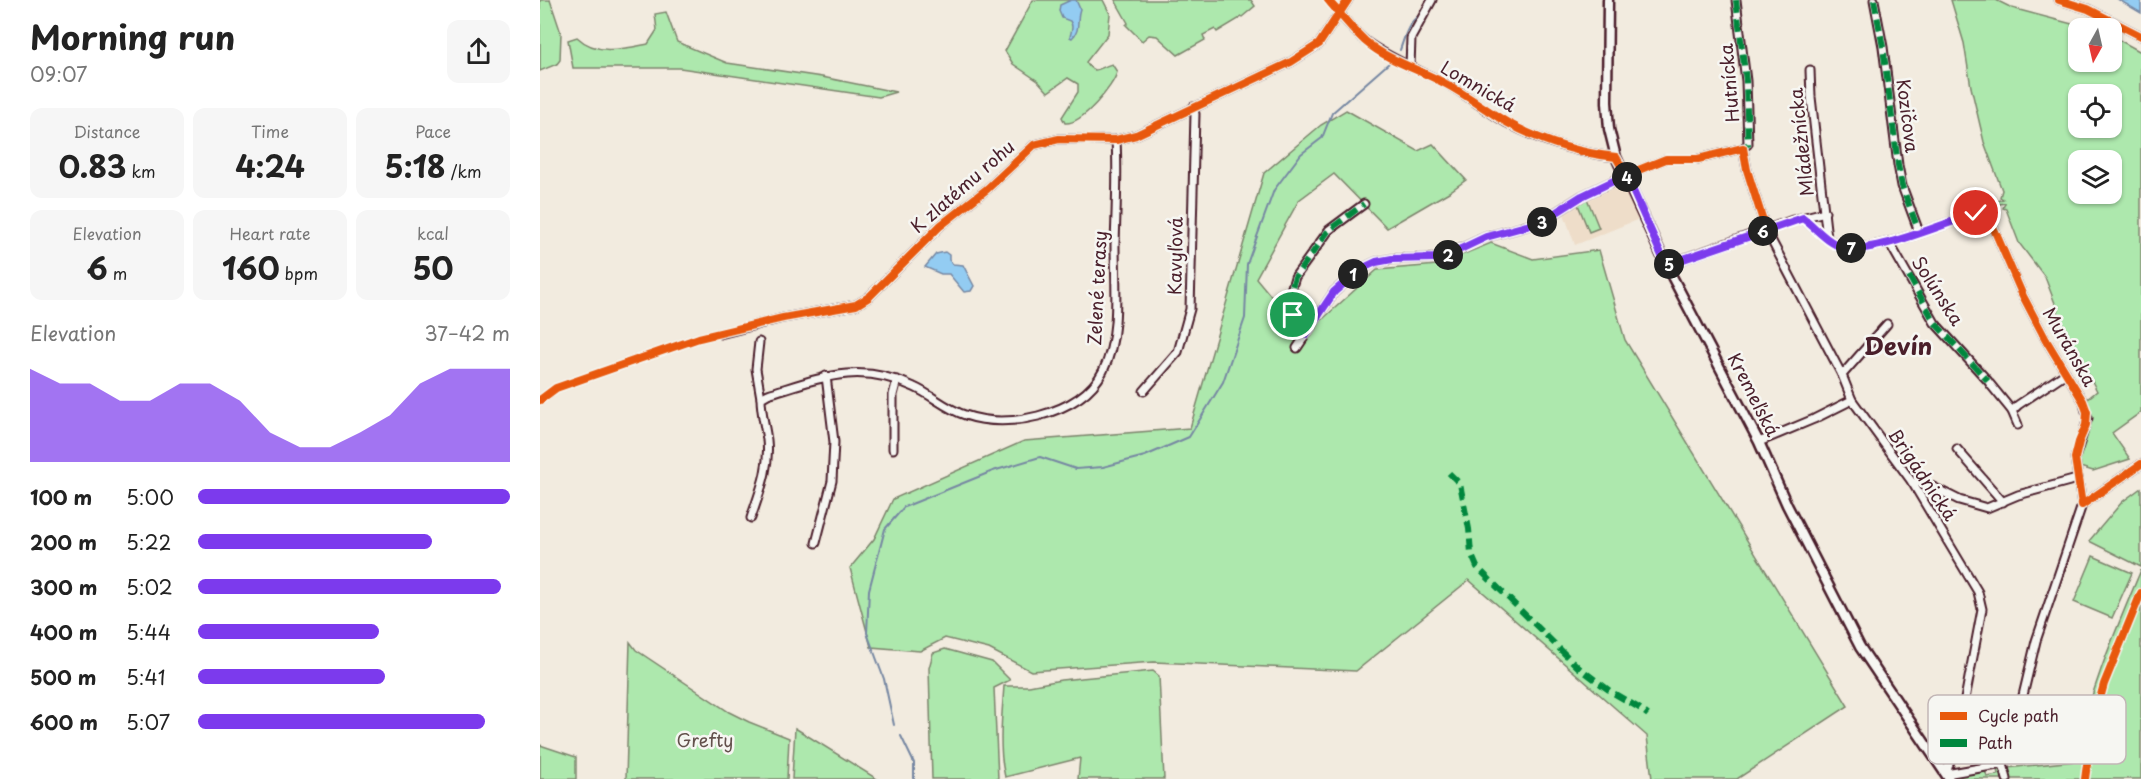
<!DOCTYPE html>
<meta charset="utf-8">
<style>
:root{--surface:#fff;--page:#f6f6f6;--text:#222;--muted:#767676;--accent:#7c3aed}
body{margin:0;font-family:"Playpen Sans",sans-serif;background:var(--page);color:var(--text);height:100vh;display:flex;flex-direction:column;font-size:22px;white-space:nowrap}
*{box-sizing:border-box;margin:0}
p{font-size:20px;color:var(--muted)}
.icon{flex:none;width:33px;height:33px;fill:none;stroke:currentColor;stroke-width:2;stroke-linecap:round;stroke-linejoin:round}
.map{position:relative;flex:1;overflow:hidden}
.sheet{display:flex;flex-direction:column;background:var(--surface);width:540px}
.sheet>*{flex:none}
.needle{width:39px;rotate:188deg}
.controls{position:absolute;left:1528px;top:18px;display:grid;gap:12px}
.controls a{display:grid;place-items:center;width:54px;height:54px;border-radius:12px;background:var(--surface);box-shadow:0 2px 4px #0004;font-size:30px}
.pin{position:absolute;display:grid;place-items:center;width:51px;height:51px;color:#fff;margin:-26px;border:3px solid #fff;border-radius:50%;box-shadow:0 2px 6px #0007}
.km{position:absolute;width:30px;height:30px;margin:-15px;border-radius:50%;background:#222;color:#fff;font-size:16px;line-height:30px;text-align:center}
.round{display:grid;place-items:center;flex:none;width:63px;height:63px;border-radius:12px;background:var(--page)}
.summary{display:flex;align-items:center;justify-content:space-between;height:102px;padding:0 30px}
h1{font-size:33px;font-weight:700;line-height:45px}
.stats{display:grid;grid-template-columns:repeat(3,1fr);gap:9px;height:102px;padding:6px 30px}
.stats div{display:grid;align-content:center;border-radius:12px;background:var(--page);text-align:center}
.stats b{font-size:30px;font-weight:700}
.stats small{font-size:16px;font-weight:400}
.stats p{font-size:16px}
.chart{height:168px;padding:12px 30px}
.chart p{display:flex;justify-content:space-between}
.chart svg{width:100%;height:108px;margin-top:6px;fill:var(--accent);opacity:.7}
ul{padding:0 30px;list-style:none;font-size:20px}
li{display:grid;grid-template-columns:96px 72px 1fr;align-items:center;height:45px}
li i{height:15px;border-radius:8px;background:var(--accent)}
main{display:flex;flex:1;min-height:0}
.map>svg:first-child{display:block}
.built{fill:#eeddc9}
.green{fill:#ade8ad;stroke:#7c846c;stroke-width:1.5;fill-rule:evenodd}
.water{fill:#93ccf2;stroke:#7687a2;stroke-width:1.5}
.lines{fill:none;stroke-linecap:round;stroke-linejoin:round}
.stream{stroke:#7687a2;stroke-width:2}
.pedestrian-casing{stroke:#4a1f2b;stroke-width:10}
.minor-casing{stroke:#4a1f2b;stroke-width:11}
.tertiary-casing{stroke:#4a1f2b;stroke-width:13}
.pedestrian{stroke:#f6f6f2;stroke-width:5}
.minor{stroke:#f6f6f2;stroke-width:7}
.tertiary{stroke:#f6f6f2;stroke-width:8}
.quiet{stroke:#00873e;stroke-width:6;stroke-dasharray:12 6;stroke-linecap:butt}
.cycleway-casing{stroke:#f6f6f2;stroke-width:11}
.cycleway{stroke:#e8590c;stroke-width:8}
.route-casing{stroke:#fff;stroke-width:12}
.route{stroke:#7c3aed;stroke-width:8}
.labels{text-anchor:middle;stroke-width:5;stroke-linejoin:round;paint-order:stroke}
.street-label{font-size:18px;fill:#4a1f2b;stroke:#f6f6f2}
.park-label{font-size:18px;fill:#63514c;stroke:#f6f6f2}
.district-label{font-size:24px;font-weight:bold;fill:#4a1f2b;stroke:#f6f6f2}
.key{fill:#f6f6f2;stroke:#c2b6b6;stroke-width:1.5}
.key-label{font-size:16px;fill:#4a1f2b}
</style>
<main>
<section class="sheet">
<div class="summary"><div><h1>Morning run</h1><p>09:07</p></div><a class="round"><svg class="icon" aria-label="share" viewBox="0 0 24 24"><path d="M12 15V3M7 8l5-5 5 5M5 13v7h14v-7"/></svg></a></div>
<div class="stats">
<div><p>Distance</p><b>0.83<small> km</small></b></div>
<div><p>Time</p><b>4:24</b></div>
<div><p>Pace</p><b>5:18<small> /km</small></b></div>
</div>
<div class="stats">
<div><p>Elevation</p><b>6<small> m</small></b></div>
<div><p>Heart rate</p><b>160<small> bpm</small></b></div>
<div><p>kcal</p><b>50</b></div>
</div>
<div class="chart"><p><span>Elevation</span>37–42 m</p>
<svg viewBox="0 0 160 44" preserveAspectRatio="none"><path d="M0 44V6L10 12L20 12L30 19L40 19L50 12L60 12L70 19L80 32L90 38L100 38L110 32L120 25L130 12L140 6L150 6L160 6V44z"/></svg>
</div>
<ul>
<li><b>100 m</b>5:00<i style="width:100%"></i></li>
<li><b>200 m</b>5:22<i style="width:75%"></i></li>
<li><b>300 m</b>5:02<i style="width:97%"></i></li>
<li><b>400 m</b>5:44<i style="width:58%"></i></li>
<li><b>500 m</b>5:41<i style="width:60%"></i></li>
<li><b>600 m</b>5:07<i style="width:92%"></i></li>
</ul>
</section>
<div class="map">
<svg width="1601" height="779" viewBox="0 0 1601 779">
<rect width="100%" height="100%" fill="#f2ebdf"/>
<filter id="ink" filterUnits="userSpaceOnUse"><feTurbulence type="fractalNoise" baseFrequency=".0167" numOctaves="2"/><feDisplacementMap in="SourceGraphic" scale="12" xChannelSelector="R" yChannelSelector="G"/><feConvolveMatrix kernelMatrix="1 2 1 2 8 2 1 2 1" color-interpolation-filters="sRGB"/></filter>
<g filter="url(#ink)">
<polygon class="built" points="1079,181 1084,181 1099,219 1035,245 1023,211 1049,195"/>
<g class="green">
<polygon points="0,0 10,0 21,33 20,60 17,64 0,71"/>
<path d="M493 0H563L570 14 568 34 546 62C555 77 559 67 572 64L577 72C574 86 541 125 525 123L522 117 538 92V84L528 78 508 92 498 81 473 64 465 51Z"/>
<polygon points="575,0 711,0 715,6 702,17 677,32 675,29 663,35 665,40 638,55 617,36 609,35 602,41 586,25 588,23"/>
<path d="M1411 0H1456L1472 8 1547 28H1539V62H1572V36L1601 52V412L1572 433 1590 459 1553 471 1540 467C1540 462 1539 456 1540 452 1543 431 1557 422 1546 400L1557 391 1524 327 1505 277 1479 243 1466 209 1463 208 1465 203 1453 205 1454 202 1463 199 1460 197 1462 190 1444 142 1431 87 1424 43ZM1539 94H1572V128H1539ZM1539 160H1572V194H1539Z"/>
<path d="M126 12 137 42 187 63 282 77 356 92 339 97 140 68H33L28 40 37 37C57 56 83 49 108 44L117 30 115 14Z"/>
<polygon points="806,110 878,151 893,144 926,180 909,192 847,228 794,174 759,200 716,278 764,336 837,270 897,265 951,243 993,259 1059,250 1085,340 1308,706 1197,779 1112,779 1107,736 929,580 816,671 614,662 491,671 449,649 405,638 380,651 331,647 310,568 334,539 353,499 484,441 650,428 724,173 781,125"/>
<polygon points="1046,196 1059,228 1049,232 1037,202"/>
<polygon points="1601,488 1601,567 1549,541 1582,502"/>
<polygon points="1553,556 1592,573 1572,618 1534,602"/>
<path d="M1601 570V779H1415L1416 774 1445 771 1447 777 1458 775 1457 769 1535 761C1548 694 1575 632 1601 570Z"/>
<polygon points="90,642 96,650 189,712 209,722 249,738 247,779 86,779"/>
<polygon points="405,649 452,662 470,680 454,688 458,779 392,779 389,668 393,653"/>
<path d="M613 671 619 676 624 779H538L540 758 465 777C458 748 462 715 464 686H489L521 680Z"/>
<polygon points="255,728 337,779 252,779"/>
<polygon points="0,745 36,757 36,779 0,779"/>
</g>
<g class="water">
<path d="M531 0H536L540 9C536 19 541 31 532 38L530 37C531 31 534 27 530 21L522 18 519 11 520 5Z"/>
<polygon points="1579,0 1601,0 1601,13"/>
<polygon points="405,252 409,255 409,260 413,264 423,265 434,286 431,291 424,292 409,274 401,274 385,267 396,254"/>
</g>
<g class="lines">
<g class="stream">
<path d="M860 50C864 39 868 22 879 16"/>
<polyline points="354,725 344,679 327,633 329,590 345,529 364,507 453,471 500,457 536,469 563,467 605,456 649,437 683,382 705,318 707,264 734,190 761,154 782,138 792,113 849,63"/>
<polyline points="361,736 374,763 374,779"/>
</g>
<defs>
<polyline id="pedestrian" points="1086,175 1126,159 1158,159"/>
<g id="minor">
<polyline points="1196,0 1206,81 1208,144 1203,148"/>
<polyline points="1334,0 1343,47 1358,165 1362,186 1379,232"/>
<polyline points="1519,0 1548,9 1601,36"/>
<path d="M799 13C808 23 817 35 828 43 852 60 879 70 905 83 927 95 946 111 967 123 1001 141 1038 153 1076 157"/>
<polyline points="870,67 871,38 892,0"/>
<polyline points="1270,70 1271,97 1287,238"/>
<path d="M1203 148 1207 170 1226 230 1302 375 1312 400 1372 482 1438 592 1442 609 1418 736 1406 774 1463 764 1469 754 1496 641 1542 505 1535 458 1548 418 1543 401 1506 340 1483 296 1447 213H1436C1407 223 1327 256 1300 246 1286 240 1275 227 1263 218"/>
<polyline points="1158,159 1203,148"/>
<polyline points="1349,242 1395,323 1448,381"/>
<polyline points="1126,265 1253,220 1285,212"/>
<polyline points="180,334 243,318 316,305 329,297 400,226 447,189 494,145 519,139 576,140 596,135 751,62 779,44 808,0"/>
<polyline points="766,334 748,306 748,300 755,277 789,230 824,204"/>
<polyline points="219,342 216,369 221,398"/>
<polyline points="757,348 794,292 819,270 836,262 852,259 896,258 905,256 946,237 1001,222 1042,196 1086,175"/>
<polyline points="1302,375 1347,324"/>
<polyline points="1450,384 1472,411 1478,425"/>
<polyline points="604,391 638,352 650,309 655,114 653,107"/>
<polyline points="1472,411 1478,405 1526,373"/>
<polyline points="1219,442 1274,419 1312,400"/>
<polyline points="353,449 353,395 357,380"/>
<polyline points="1417,449 1463,502"/>
<polyline points="1372,482 1385,483 1419,500 1447,508 1478,495 1537,479"/>
<polyline points="1542,505 1601,464"/>
<path d="M211 518C220 491 230 468 227 440 225 426 221 412 221 398L228 394C281 378 319 361 374 387 392 395 406 409 425 415 448 423 475 422 498 416 524 409 550 397 563 371 581 336 575 284 575 245 576 210 578 175 576 140"/>
<polyline points="276,543 292,481 294,442 286,376"/>
<polyline points="1396,758 1414,752"/>
<polyline points="1463,764 1467,779"/>
</g>
<polyline id="tertiary" points="1068,0 1067,102 1069,129 1076,157 1126,265 1219,442 1247,505 1320,647 1409,779"/>
</defs>
<use href="#pedestrian" class="pedestrian-casing"/>
<use href="#minor" class="minor-casing"/>
<use href="#tertiary" class="tertiary-casing"/>
<use href="#pedestrian" class="pedestrian"/>
<use href="#minor" class="minor"/>
<use href="#tertiary" class="tertiary"/>
<g class="quiet">
<polyline points="1196,0 1206,81 1208,144 1203,148"/>
<polyline points="1334,0 1343,47 1358,165 1362,186 1379,232"/>
<polyline points="1369,276 1395,323 1448,381"/>
<polyline points="766,334 748,306 748,300 755,277 789,230 824,204"/>
<polyline points="909,473 920,484 929,529 931,553 937,567 1038,667 1070,691 1099,708 1108,715"/>
</g>
<defs>
<g id="cycleway">
<path d="M788 0C800 14 812 29 825 41 848 61 879 69 906 84 927 95 947 111 968 123 1001 141 1038 153 1076 157L1086 175 1126 159H1158L1203 148 1207 170 1226 230 1263 218C1275 227 1286 240 1300 246 1327 256 1407 223 1436 213H1447L1483 296 1506 340 1543 401 1547 412 1546 425 1539 442 1535 458 1542 505 1601 464"/>
<polyline points="1519,0 1548,9 1601,36"/>
<polyline points="0,400 16,388 159,338 243,318 316,305 329,297 400,226 447,189 494,145 519,139 576,140 596,135 751,62 779,44 808,0"/>
<polyline points="1545,779 1552,728 1564,684 1601,593"/>
</g>
</defs>
<use href="#cycleway" class="cycleway-casing"/>
<use href="#cycleway" class="cycleway"/>
</g>
</g>
<g class="lines" filter="url(#ink)">
<defs>
<path id="route" d="M753 315 766 334 794 292 819 270 836 262 852 259 896 258 906 256 946 237 1001 222 1042 196 1086 175 1126 265 1263 218C1276 228 1288 244 1305 248 1332 254 1407 223 1436 213"/>
</defs>
<use href="#route" class="route-casing"/>
<use href="#route" class="route"/>
</g>
<g class="labels">
<g class="street-label">
<text transform="translate(1190 83) rotate(-95)" y="6">Hutnícka</text>
<text transform="translate(938 87) rotate(30)" y="6">Lomnická</text>
<text transform="translate(1367 116) rotate(83)" y="6">Kozičova</text>
<text transform="translate(1262 142) rotate(-96)" y="6">Mládežnícka</text>
<text transform="translate(423 187) rotate(-41)" y="6">K zlatému rohu</text>
<text transform="translate(636 256) rotate(-89)" y="6">Kavyľová</text>
<text transform="translate(558 288) rotate(-87)" y="6">Zelené terasy</text>
<text transform="translate(1397 291) rotate(57)" y="6">Solúnska</text>
<text transform="translate(1529 347) rotate(60)" y="6">Muránska</text>
<text transform="translate(1213 395) rotate(63)" y="6">Kremeľská</text>
<text transform="translate(1382 475) rotate(56)" y="6">Brigádnická</text>
</g>
<g class="park-label">
<text x="165" y="747">Grefty</text>
</g>
<g class="district-label">
<text x="1358" y="355">Devín</text>
</g>
</g>
<rect x="1388" y="695" width="198" height="69" rx="9" class="key"/>
<rect x="1400" y="712" width="27" height="8" fill="#e8590c"/>
<rect x="1400" y="739" width="27" height="8" fill="#00873e"/>
<g class="key-label">
<text x="1438" y="722">Cycle path</text>
<text x="1438" y="749">Path</text>
</g>
</svg>
<div class="controls">
<a><svg class="needle" viewBox="-14 -14 28 28"><path d="M0-13l5 13h-10z" fill="#e53935"/><path d="M0 13l5-13h-10z" fill="#767676"/></svg></a>
<a><svg class="icon" aria-label="locate" viewBox="0 0 24 24"><circle cx="12" cy="12" r="6"/><path d="M12 2v4M12 18v4M2 12h4M18 12h4"/></svg></a>
<a><svg class="icon" aria-label="layers" viewBox="0 0 24 24"><path d="M12 4l9 5-9 5-9-5zM3 14l9 5 9-5"/></svg></a>
</div>
<div class="pin" style="left:753px;top:315px;background:#1e9e55"><svg class="icon" aria-label="arrive" viewBox="0 0 24 24"><path d="M6 21V4h12l-3 4 3 4H6"/></svg></div>
<div class="pin" style="left:1436px;top:213px;background:#d93025"><svg class="icon" aria-label="check" viewBox="0 0 24 24"><path d="M5 12l5 5 9-10"/></svg></div>
<b class="km" style="left:813px;top:274px">1</b>
<b class="km" style="left:908px;top:255px">2</b>
<b class="km" style="left:1002px;top:222px">3</b>
<b class="km" style="left:1087px;top:177px">4</b>
<b class="km" style="left:1129px;top:264px">5</b>
<b class="km" style="left:1223px;top:231px">6</b>
<b class="km" style="left:1311px;top:248px">7</b>
</div>
</main>
